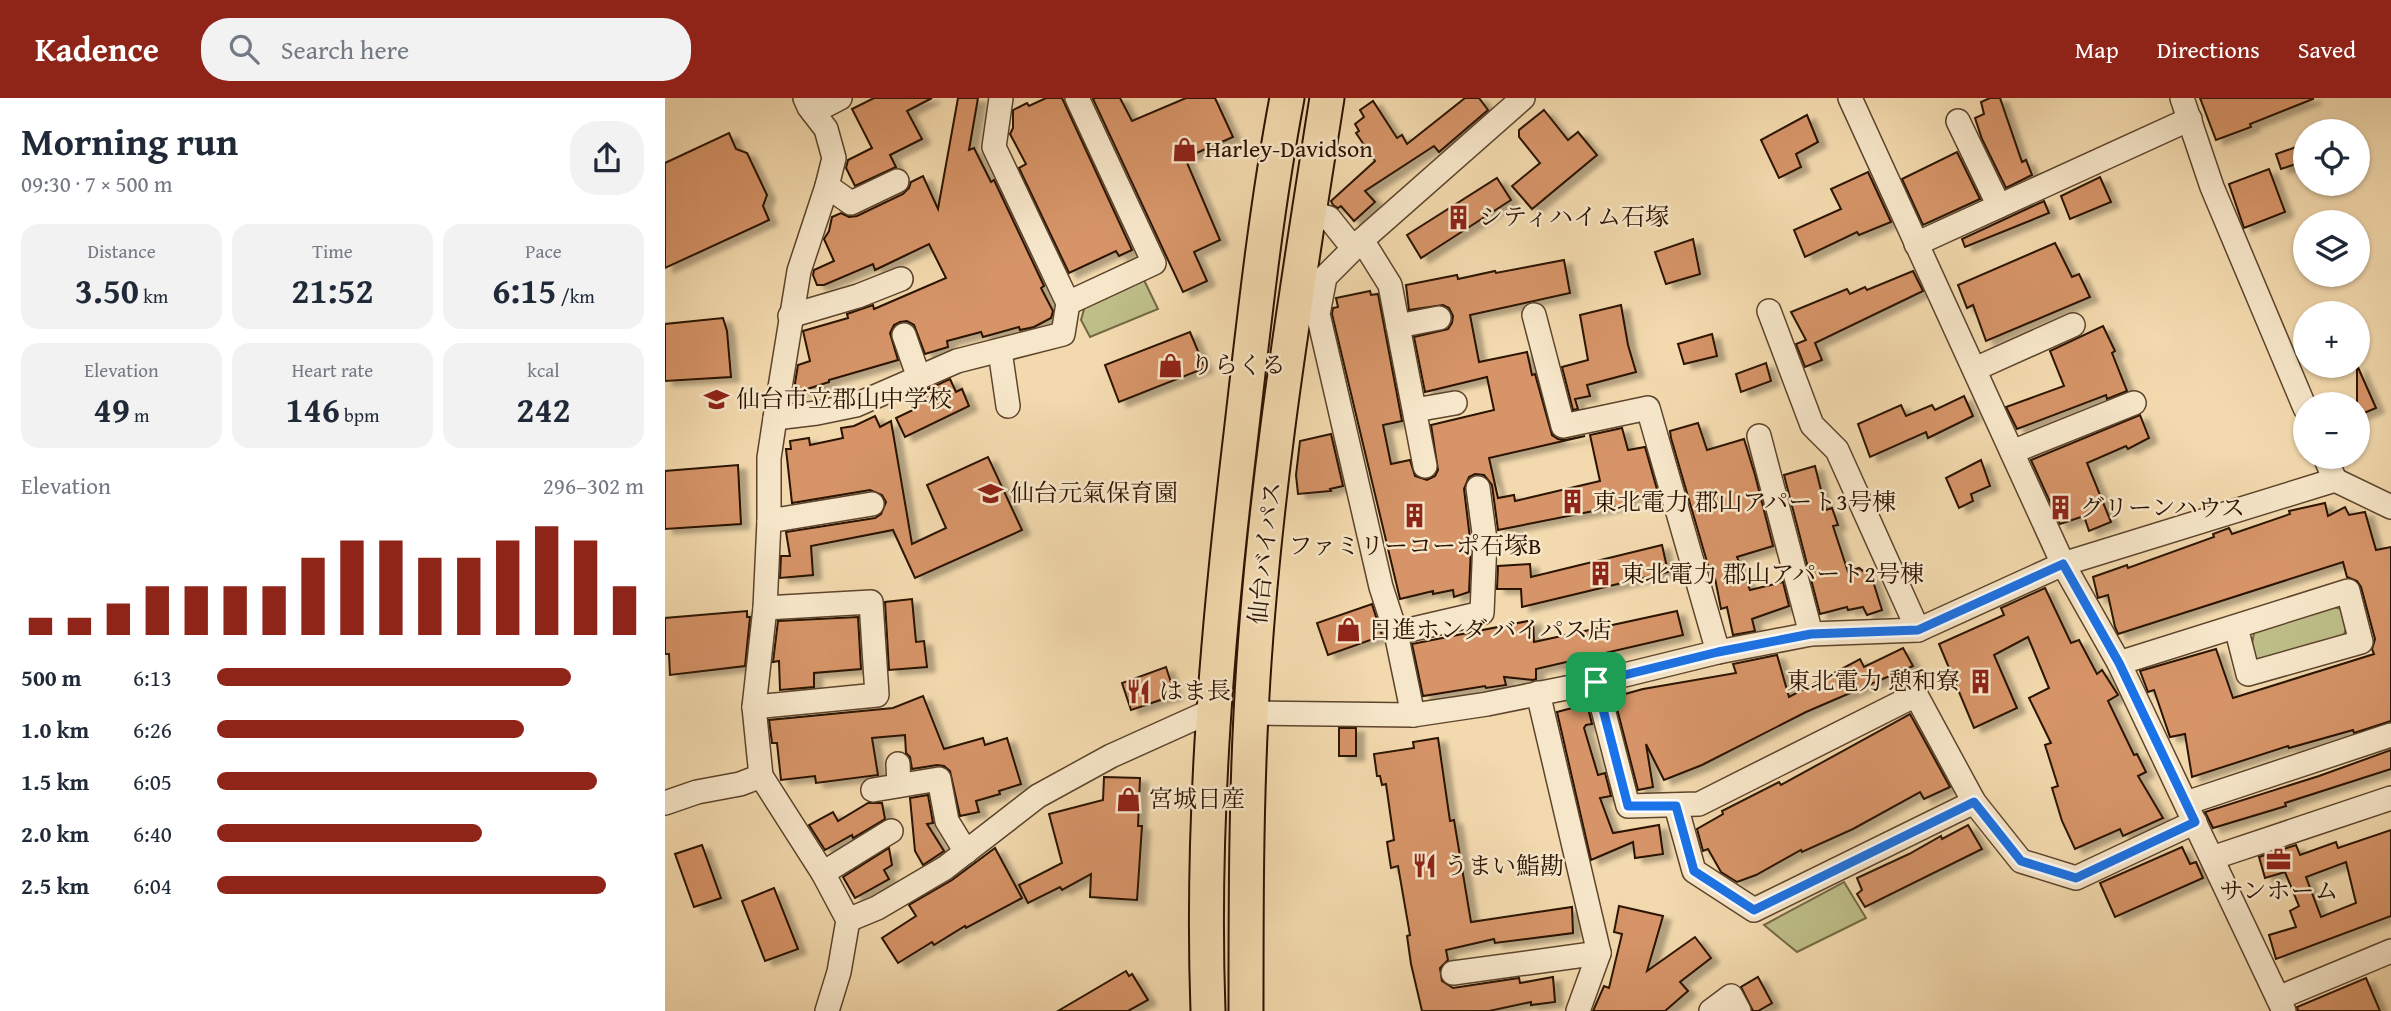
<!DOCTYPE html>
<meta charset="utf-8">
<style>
:root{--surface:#fff;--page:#f2f2f3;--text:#1f2937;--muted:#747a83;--accent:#8f2418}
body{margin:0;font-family:"Gentium Book Plus","Noto Serif JP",serif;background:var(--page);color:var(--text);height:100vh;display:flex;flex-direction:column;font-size:26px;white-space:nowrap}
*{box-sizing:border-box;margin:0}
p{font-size:23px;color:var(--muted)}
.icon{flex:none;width:38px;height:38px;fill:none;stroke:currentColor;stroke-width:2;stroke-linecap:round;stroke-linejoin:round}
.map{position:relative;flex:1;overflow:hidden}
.side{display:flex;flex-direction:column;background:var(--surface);width:665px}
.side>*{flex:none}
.controls{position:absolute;left:1628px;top:21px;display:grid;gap:14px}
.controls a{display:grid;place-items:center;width:77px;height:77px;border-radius:50%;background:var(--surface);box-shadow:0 2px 5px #0004;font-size:35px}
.pin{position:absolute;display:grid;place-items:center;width:60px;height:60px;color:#fff;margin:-30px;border-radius:14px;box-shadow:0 4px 10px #0006}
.round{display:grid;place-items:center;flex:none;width:74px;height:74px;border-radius:28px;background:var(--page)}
.overview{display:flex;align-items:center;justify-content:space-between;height:119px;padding:0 21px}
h1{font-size:38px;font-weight:600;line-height:52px}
.figures{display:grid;grid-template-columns:repeat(3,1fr);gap:10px;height:119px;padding:7px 21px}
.figures div{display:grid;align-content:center;border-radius:18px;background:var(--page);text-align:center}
.figures b{font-size:35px;font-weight:600}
.figures small{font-size:19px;font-weight:400}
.figures p{font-size:19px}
.chart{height:196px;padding:14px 21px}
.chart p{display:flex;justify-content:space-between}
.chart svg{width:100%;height:126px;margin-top:7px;stroke:var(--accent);stroke-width:6}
ul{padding:0 21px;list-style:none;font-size:23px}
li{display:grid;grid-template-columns:112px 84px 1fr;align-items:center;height:52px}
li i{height:18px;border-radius:9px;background:var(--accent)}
header{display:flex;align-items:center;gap:42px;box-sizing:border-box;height:98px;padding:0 35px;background:var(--accent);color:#fff}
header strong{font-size:33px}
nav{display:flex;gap:38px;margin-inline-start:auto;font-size:24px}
.search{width:490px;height:63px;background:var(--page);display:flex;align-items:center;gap:18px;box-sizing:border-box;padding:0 24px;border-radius:28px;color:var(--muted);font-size:26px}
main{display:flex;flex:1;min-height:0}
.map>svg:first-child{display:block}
.green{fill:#bebe88;stroke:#746844;stroke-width:2}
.building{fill:#d69467;stroke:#2b1200;stroke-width:2;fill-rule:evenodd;filter:url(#shadow)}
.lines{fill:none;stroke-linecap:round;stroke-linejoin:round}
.minor-casing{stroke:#5d442c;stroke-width:26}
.highway-casing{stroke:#2b1200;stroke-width:37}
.minor{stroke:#f7e7ca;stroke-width:23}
.highway{stroke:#f3daae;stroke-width:33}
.route-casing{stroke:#fff;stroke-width:14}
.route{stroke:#1a73e8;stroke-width:9}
.labels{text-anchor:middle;stroke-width:5;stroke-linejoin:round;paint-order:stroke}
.poi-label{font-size:24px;fill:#2b1200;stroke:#f7e7ca;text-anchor:start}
.street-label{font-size:24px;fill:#2b1200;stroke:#f7e7ca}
</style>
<header>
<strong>Kadence</strong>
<div class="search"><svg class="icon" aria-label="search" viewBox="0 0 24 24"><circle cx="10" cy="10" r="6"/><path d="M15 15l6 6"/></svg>Search here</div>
<nav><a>Map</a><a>Directions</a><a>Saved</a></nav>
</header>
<main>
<section class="side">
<div class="overview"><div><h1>Morning run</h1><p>09:30 · 7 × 500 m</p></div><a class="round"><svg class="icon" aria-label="share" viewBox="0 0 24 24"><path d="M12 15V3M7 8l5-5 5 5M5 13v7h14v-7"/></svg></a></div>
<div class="figures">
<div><p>Distance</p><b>3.50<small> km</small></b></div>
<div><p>Time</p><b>21:52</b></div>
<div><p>Pace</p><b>6:15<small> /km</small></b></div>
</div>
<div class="figures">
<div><p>Elevation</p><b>49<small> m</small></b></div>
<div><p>Heart rate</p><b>146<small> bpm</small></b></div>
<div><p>kcal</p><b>242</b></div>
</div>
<div class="chart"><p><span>Elevation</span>296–302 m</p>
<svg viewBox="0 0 160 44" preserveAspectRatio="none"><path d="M5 44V38M15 44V38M25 44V33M35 44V27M45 44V27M55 44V27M65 44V27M75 44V17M85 44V11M95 44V11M105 44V17M115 44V17M125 44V11M135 44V6M145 44V11M155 44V27"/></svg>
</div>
<ul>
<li><b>500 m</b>6:13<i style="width:83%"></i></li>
<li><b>1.0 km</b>6:26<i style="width:72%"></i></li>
<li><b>1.5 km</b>6:05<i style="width:89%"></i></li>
<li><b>2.0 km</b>6:40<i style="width:62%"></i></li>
<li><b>2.5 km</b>6:04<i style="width:91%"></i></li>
</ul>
</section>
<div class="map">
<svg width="1726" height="913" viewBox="0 0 1726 913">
<defs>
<filter id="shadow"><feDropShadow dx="8" dy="4.5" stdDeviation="2" flood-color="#0004"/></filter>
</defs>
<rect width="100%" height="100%" fill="#f3daae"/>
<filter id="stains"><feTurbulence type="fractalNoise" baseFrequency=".00286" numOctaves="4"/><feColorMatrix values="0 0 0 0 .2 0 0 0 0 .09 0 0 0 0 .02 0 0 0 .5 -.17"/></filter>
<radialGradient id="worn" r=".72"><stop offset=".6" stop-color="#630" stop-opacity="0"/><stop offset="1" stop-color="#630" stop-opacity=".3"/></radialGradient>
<g class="green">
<polygon points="477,178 493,211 425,239 416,222 421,204"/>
<polygon points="1666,508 1676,511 1682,528 1677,542 1601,564 1591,562 1586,551 1589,535"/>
<polygon points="1179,784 1201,820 1132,854 1099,827"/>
</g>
<g class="building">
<polygon points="209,0 267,0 242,13 257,41 225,57 231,69 190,88 181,70 183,62 207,50 187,11"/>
<polygon points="293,0 313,0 304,52 309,50 326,84 329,82 379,188 376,190 388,213 386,220 369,229 355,232 354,229 318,239 316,234 282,243 283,249 260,256 249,227 242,223 235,224 229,227 225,235 233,262 164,282 164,284 133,294 130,285 133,267 145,263 138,233 183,220 182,216 208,207 209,211 281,180 264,146 210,172 208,166 159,187 152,187 148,177 149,172 169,163 159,141 164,133 167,119 176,115 184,119 192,118 238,96 244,90 246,84 258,78 273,111"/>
<polygon points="381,0 397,0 467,152 454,158 451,153 404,175 354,70 361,66 345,36 348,30 348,12 362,5 364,8"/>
<polygon points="430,0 455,0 467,23 521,0 550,0 568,39 520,60 555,142 529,154 542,183 518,194 428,1"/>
<polygon points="800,0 814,0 823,12 774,54 769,48 700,93 710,104 689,123 676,108 673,110 668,107 666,103 710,63 691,35 694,33 690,26 699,19 695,12 708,3 732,40 737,37 742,46"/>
<polygon points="1325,0 1335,0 1357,64 1361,62 1367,77 1341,90 1317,41 1310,20 1319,16 1316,4"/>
<polygon points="1535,0 1648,0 1648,1 1585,26 1586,29 1551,42"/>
<polygon points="879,12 903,42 913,34 932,57 867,111 847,88 875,65 854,39 854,32"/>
<polygon points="1142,17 1153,44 1131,56 1136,69 1114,80 1096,42"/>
<polygon points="64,35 71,51 82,55 102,97 98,108 104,122 0,170 0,65"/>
<polygon points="1640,46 1640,63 1616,71 1611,56"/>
<polygon points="1292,54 1315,101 1258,127 1237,81"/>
<polygon points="1604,71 1620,114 1579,130 1564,86"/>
<polygon points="1203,74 1226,124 1194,137 1192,134 1140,159 1129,132 1176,111 1166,91"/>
<polygon points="1435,79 1446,104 1405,121 1396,98"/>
<polygon points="832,80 846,102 756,160 742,137"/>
<polygon points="1379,103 1384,115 1300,149 1297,141"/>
<polygon points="1028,141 1035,176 1001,186 990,154"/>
<polygon points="1390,145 1407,179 1414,176 1425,199 1321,243 1308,207 1302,210 1293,187"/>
<polygon points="899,162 905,195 805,217 814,264 862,254 867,277 870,276 887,337 893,341 900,342 920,338 824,360 833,400 849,397 850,403 935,383 925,337 957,330 963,352 980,349 993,395 962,400 964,406 833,432 827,387 819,377 810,376 804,379 799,391 806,449 804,494 789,499 788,492 768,496 768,493 735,501 667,216 668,210 673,209 671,200 705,193 706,197 713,196 737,323 718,327 726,366 745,362 750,378 762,382 770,378 773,372 766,327 829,312 822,279 760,294 749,239 783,231 787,225 788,218 784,210 778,207 744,212 741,187 792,177 793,181 830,173 831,175"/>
<polygon points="1248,173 1258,193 1150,245 1157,262 1140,269 1131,246 1141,242 1126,214 1182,191 1185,196 1200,189 1202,192"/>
<polygon points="956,207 963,247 971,274 922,287 925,298 910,301 913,311 908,312 897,269 923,262 915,217"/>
<polygon points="58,220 62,233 66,279 0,283 0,226"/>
<polygon points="1438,228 1450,253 1447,255 1462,293 1442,301 1441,297 1352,331 1341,309 1399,288 1385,253"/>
<polygon points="525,234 540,270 454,304 440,267"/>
<polygon points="1047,236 1052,258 1019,266 1013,246"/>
<polygon points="1101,265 1106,283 1076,294 1071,276"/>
<polygon points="1692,267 1711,310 1692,318"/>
<polygon points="285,281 291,294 297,291 304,308 240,339 231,320 248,312 243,300"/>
<polygon points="1299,298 1308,318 1263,340 1261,334 1205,359 1193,326 1236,307 1241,318 1267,307 1270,312"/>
<polygon points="1475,317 1484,340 1463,351 1461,348 1422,365 1446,424 1424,433 1419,418 1395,426 1366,362"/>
<polygon points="210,318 215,329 226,323 247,446 281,430 262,387 323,359 357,432 250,480 228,432 146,448 148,477 115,480 116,458 125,458 121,434 210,420 216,416 221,404 217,397 205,392 127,405 121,351 126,351 125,343 144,340 145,347 178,340 176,330 189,328"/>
<polygon points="1033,325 1042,352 1079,341 1090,377 1108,448 1072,459 1085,492 1118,484 1124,508 1087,521 1090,533 1068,537 1062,509 1056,511 1050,480 1047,481 1006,340 1005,333"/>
<polygon points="666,336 678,388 665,391 666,393 633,396 631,377 635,343"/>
<polygon points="1316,362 1325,388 1306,396 1308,403 1294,410 1281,380"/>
<polygon points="73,367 76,426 0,431 0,373"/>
<polygon points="1150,368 1161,412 1167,410 1173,427 1168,428 1183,474 1194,470 1207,480 1217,512 1202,517 1198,509 1183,512 1182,509 1155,516 1119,377"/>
<polygon points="1660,405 1663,418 1680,409 1684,417 1700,414 1711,452 1726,449 1726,623 1689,635 1688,632 1624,650 1623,648 1527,679 1520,636 1505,639 1489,592 1483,594 1475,573 1551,551 1568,600 1709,556 1707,551 1710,541 1696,489 1692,483 1682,479 1678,464 1453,536 1450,529 1443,497 1433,500 1428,479 1462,467 1463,470 1549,439 1548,436 1564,430 1567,436 1625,416 1624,413"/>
<polygon points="997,447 1003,474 857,509 856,491 832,491 833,468 865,466 866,479"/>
<polygon points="1380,490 1406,545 1414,542 1432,576 1437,572 1453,597 1443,603 1469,657 1472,656 1481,674 1473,678 1498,720 1458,738 1455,731 1410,751 1397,723 1387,690 1393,688 1380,647 1386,645 1364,600 1384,590 1363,539 1329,557 1352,610 1309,630 1274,546 1339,517 1336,510"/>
<polygon points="247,501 251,544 259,543 262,569 224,572 220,504"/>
<polygon points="707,506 717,538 663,557 652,525"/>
<polygon points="82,513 82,519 85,519 80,568 5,577 4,556 0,556 0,520"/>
<polygon points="1012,513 1018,537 871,571 871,581 868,582 839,579 841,587 821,590 820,588 758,598 747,546 868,522 869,544"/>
<polygon points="193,519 196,571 149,575 149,589 115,592 114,563 108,564 113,523"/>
<polygon points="1238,550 1248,568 1141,614 1037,667 999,682 981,646 988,689 973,692 949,599 978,591 1071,575 1068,566 1112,557 1124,599 1195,561 1199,569"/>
<polygon points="501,569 510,597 466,612 457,585"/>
<polygon points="258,598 279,651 318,640 320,647 342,640 356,686 334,693 335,696 311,703 314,714 295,718 285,673 279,668 272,667 247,671 245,659 241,655 240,637 207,640 213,677 151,685 150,678 116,682 112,645 107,645 104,622 228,610"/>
<polygon points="922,606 927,626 921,627 919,630 933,677 940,675 946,698 935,700 948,735 994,727 998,756 970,760 968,744 926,762 892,614"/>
<polygon points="1245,616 1285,689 1259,701 1255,694 1188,731 1137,754 1136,752 1091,777 1072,784 1056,774 1043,751 1038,753 1032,731 1058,716 1057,713 1114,684 1116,687"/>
<rect x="674" y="630" width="17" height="28"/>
<polygon points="773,640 785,723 789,722 806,824 907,809 908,835 830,845 829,841 781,852 783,862 775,870 777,883 788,890 854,880 855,885 888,879 890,904 866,907 866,904 824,913 757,913 746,866 742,838 745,837 733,768 726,770 722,744 729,742 721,686 717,687 715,678 712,678 709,656 749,650 748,644"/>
<polygon points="1726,652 1726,671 1620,705 1621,708 1548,730 1540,714 1654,678"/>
<polygon points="439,679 475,680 473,728 477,728 472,802 425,799 426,776 397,792 395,789 363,805 354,787 397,765 384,716 438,702"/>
<polygon points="263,697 268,725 262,726 279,753 258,767 250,753 245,700"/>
<polygon points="203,705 217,705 220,721 188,740 187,737 160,752 144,727 168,714 173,723"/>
<polygon points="1303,727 1317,751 1200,809 1192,796 1197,792 1192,780 1244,756 1276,738 1277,741"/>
<path d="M1726 732V818L1611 861 1604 837 1631 829 1625 813 1634 808 1620 774 1600 780 1594 759 1631 747 1635 757 1671 744 1673 750ZM1681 764 1691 805 1656 819 1641 779Z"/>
<polygon points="37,747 56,800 29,809 10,756"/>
<polygon points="1517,749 1525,766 1531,764 1538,780 1450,819 1435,785"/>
<polygon points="224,750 227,767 219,772 224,781 190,800 178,779"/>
<polygon points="330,750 357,800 301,830 300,828 269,847 267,844 233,865 217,840 251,818 244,807 287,782"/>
<polygon points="109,790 133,851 100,863 77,803"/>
<polygon points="954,808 998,818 982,873 1030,839 1046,860 1015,884 1023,893 1000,913 928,913 939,888 944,890 957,836 949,834"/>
<polygon points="461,873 464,878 467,876 483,902 463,913 393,913"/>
<polygon points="1093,879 1107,905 1093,913 1088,913 1076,889"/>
<polygon points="1701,880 1715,913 1633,913 1632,909"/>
</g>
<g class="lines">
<defs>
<g id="minor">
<polyline points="140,0 144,9 161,31 169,60 162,88 134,173 110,320 104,360 104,423 100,510 89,609 96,678 158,775 183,822 174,874 162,913"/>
<polyline points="1185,0 1398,466 1454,565 1619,913"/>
<polyline points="1517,0 1547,89 1640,310"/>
<polyline points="148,14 175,0"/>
<polyline points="1293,23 1334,108"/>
<polyline points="162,88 186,105 232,83"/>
<polyline points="644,114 664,120 688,150"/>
<polyline points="697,142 725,187 760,368"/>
<polyline points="1251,146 1525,21"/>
<polyline points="403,205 489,165 412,0"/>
<polyline points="1104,213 1147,327 1172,352 1253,532"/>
<polyline points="869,217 898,328 983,310 1053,554"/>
<polyline points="125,218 193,198 236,181"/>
<polyline points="733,228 774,220"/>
<polyline points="239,237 254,280"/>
<polyline points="335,253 343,308"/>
<polyline points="1310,271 1408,227"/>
<polyline points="750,312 790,305"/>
<polyline points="110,320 152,315 191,307 292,263 398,236 403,205 329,49 336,0"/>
<polyline points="1094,338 1146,536"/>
<polyline points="1347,354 1469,305"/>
<polyline points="1660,359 1670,382"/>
<polyline points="104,423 207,406"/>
<polyline points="731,535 817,515 820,442 813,390"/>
<polyline points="1454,565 1683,493 1696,544 1583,576 1571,529"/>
<polyline points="931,584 963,708 1034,706 1251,597 1309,704 1356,763 1411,780 1530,724"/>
<polyline points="873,595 934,855 913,913"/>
<polyline points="89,609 212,597 206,504 100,510"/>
<polyline points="586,615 748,617 822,606 931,584 1053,554 1146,536 1253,532 1398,466 1670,382 1726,409"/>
<polyline points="748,617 731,535 716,489 653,216 660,179 697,142 858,0"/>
<polyline points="233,666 234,687"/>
<polyline points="208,692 274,681 282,723 301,754"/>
<polyline points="0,705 32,694 75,686 96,678"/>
<polyline points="1521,705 1726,637"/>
<polyline points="1011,708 1029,773 1089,812 1309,704"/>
<polyline points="1547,760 1726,700"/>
<polyline points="158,775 226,733"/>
<polyline points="183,822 212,810 280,770 373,698 446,658 548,612"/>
<polyline points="788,875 934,855"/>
<polyline points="1613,900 1726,853"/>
<polyline points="1046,913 1066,898 1074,913"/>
</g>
<g id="highway">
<path d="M543 913C536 720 553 528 576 336 589 224 601 111 622 0"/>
<path d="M581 913C581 814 581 715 586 616 596 409 630 204 662 0"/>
</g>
</defs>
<use href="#minor" class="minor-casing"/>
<use href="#highway" class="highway-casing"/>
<use href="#minor" class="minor"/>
<use href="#highway" class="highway"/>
</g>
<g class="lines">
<defs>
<polygon id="route" points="1398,466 1454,565 1530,724 1411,780 1356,763 1309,704 1089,812 1029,773 1011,708 963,708 931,584 1053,554 1146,536 1253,532"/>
</defs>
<use href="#route" class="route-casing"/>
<use href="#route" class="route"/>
</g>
<defs>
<symbol id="shop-bare" viewBox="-9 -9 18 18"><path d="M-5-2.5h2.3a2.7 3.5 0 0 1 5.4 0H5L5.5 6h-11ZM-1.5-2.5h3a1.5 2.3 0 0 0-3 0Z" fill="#8f2418" stroke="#f7e7ca" stroke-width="2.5" paint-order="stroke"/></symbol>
<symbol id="building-bare" viewBox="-9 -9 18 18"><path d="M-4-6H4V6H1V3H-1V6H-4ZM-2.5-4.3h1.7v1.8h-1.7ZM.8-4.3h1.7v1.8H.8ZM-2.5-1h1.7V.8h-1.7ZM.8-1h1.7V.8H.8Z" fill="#8f2418" stroke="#f7e7ca" stroke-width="2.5" paint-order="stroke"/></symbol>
<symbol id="school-bare" viewBox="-9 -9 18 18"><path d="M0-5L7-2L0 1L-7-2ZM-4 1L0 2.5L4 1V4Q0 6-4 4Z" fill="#8f2418" stroke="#f7e7ca" stroke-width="2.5" paint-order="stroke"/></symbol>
<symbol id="restaurant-bare" viewBox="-9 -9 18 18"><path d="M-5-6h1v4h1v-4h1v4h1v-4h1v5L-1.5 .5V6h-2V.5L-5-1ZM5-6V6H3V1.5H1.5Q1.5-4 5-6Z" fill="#8f2418" stroke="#f7e7ca" stroke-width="2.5" paint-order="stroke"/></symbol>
<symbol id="office-bare" viewBox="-9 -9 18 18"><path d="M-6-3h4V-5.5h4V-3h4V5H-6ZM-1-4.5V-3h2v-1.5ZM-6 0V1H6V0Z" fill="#8f2418" stroke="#f7e7ca" stroke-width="2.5" paint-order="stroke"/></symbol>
</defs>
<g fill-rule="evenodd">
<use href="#shop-bare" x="502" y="34" width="35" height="35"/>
<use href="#building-bare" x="776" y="102" width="35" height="35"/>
<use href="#shop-bare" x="488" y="250" width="35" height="35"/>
<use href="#school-bare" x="34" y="284" width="35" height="35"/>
<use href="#school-bare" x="308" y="378" width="35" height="35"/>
<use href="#building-bare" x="890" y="386" width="35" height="35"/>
<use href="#building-bare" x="1378" y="392" width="35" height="35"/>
<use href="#building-bare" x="732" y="400" width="35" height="35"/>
<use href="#building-bare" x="918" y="458" width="35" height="35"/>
<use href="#shop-bare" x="666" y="514" width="35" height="35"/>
<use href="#building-bare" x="1298" y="566" width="35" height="35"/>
<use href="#restaurant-bare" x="456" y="576" width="35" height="35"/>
<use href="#shop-bare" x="446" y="684" width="35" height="35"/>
<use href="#office-bare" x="1596" y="744" width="35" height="35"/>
<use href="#restaurant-bare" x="742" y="750" width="35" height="35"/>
</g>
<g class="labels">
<g class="poi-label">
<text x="540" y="59">Harley-Davidson</text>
<text x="814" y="127">シティハイム石塚</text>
<text x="525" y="275">りらくる</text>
<text x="71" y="309">仙台市立郡山中学校</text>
<text x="345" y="403">仙台元氣保育園</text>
<text x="928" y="412">東北電力 郡山アパート3号棟</text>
<text x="1415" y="418">グリーンハウス</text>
<text x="750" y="456" text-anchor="middle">ファミリーコーポ石塚B</text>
<text x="956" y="484">東北電力 郡山アパート2号棟</text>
<text x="703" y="540">日進ホンダ バイパス店</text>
<text x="1295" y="591" text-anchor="end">東北電力 憩和寮</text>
<text x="494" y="601">はま長</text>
<text x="484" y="709">宮城日産</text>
<text x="779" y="776">うまい鮨勘</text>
<text x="1614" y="801" text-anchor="middle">サンホーム</text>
</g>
<g class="street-label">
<text transform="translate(600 455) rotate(-84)" y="8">仙台バイパス</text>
</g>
</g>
<rect width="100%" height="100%" filter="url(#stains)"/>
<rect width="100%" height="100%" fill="url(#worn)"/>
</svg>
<div class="controls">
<a><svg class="icon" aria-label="locate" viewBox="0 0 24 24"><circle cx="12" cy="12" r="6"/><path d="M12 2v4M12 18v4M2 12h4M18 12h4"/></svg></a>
<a><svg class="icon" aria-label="layers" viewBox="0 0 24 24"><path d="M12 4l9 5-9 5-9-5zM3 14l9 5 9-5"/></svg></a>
<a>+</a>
<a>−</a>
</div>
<div class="pin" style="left:931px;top:584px;background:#1e9e55"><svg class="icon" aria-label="arrive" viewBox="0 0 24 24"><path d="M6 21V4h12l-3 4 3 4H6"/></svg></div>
</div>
</main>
